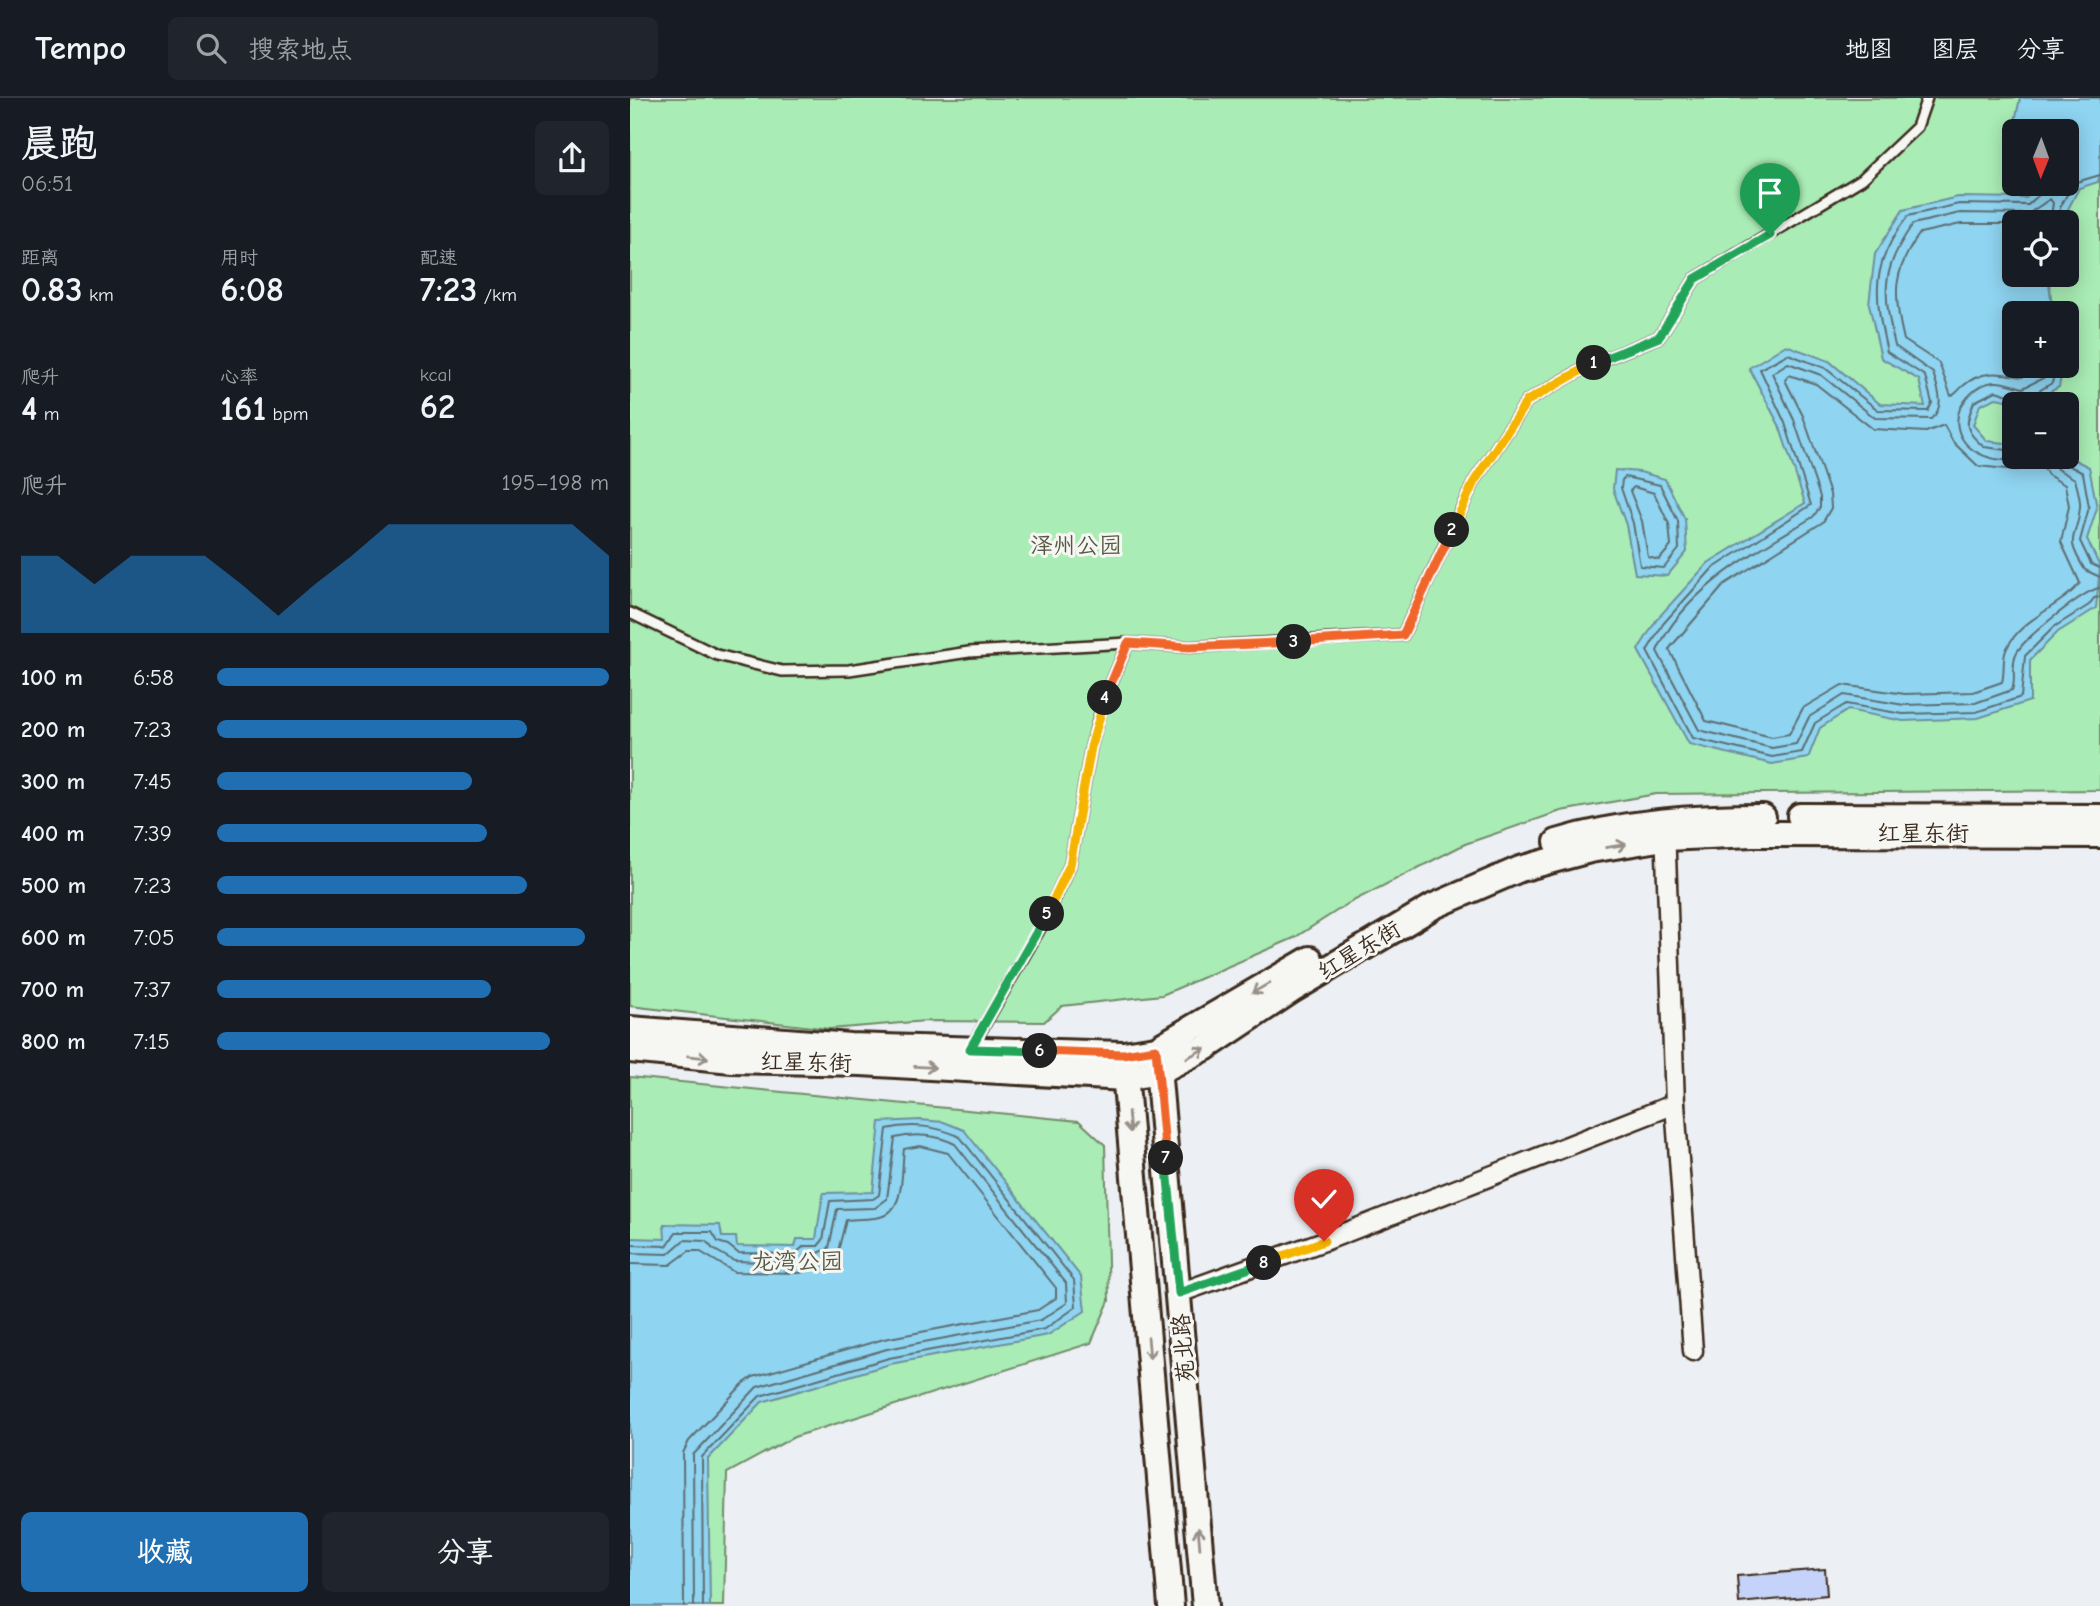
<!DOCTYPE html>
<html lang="zh">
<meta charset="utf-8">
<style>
:root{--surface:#171b24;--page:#20242c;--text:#f1f3f6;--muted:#9ea1a6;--line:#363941;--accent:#1f6fb2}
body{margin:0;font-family:"Comic Neue","LXGW WenKai TC",sans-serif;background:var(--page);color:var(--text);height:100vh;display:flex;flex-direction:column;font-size:26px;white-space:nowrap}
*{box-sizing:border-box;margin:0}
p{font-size:23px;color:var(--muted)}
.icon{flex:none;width:38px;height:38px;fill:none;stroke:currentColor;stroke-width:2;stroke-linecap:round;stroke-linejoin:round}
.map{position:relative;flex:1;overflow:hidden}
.details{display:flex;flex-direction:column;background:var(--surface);width:630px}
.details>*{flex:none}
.needle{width:46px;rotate:181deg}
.controls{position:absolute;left:1372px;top:21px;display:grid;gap:14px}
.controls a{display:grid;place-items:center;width:77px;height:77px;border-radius:10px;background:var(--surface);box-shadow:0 4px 18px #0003;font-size:35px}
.pin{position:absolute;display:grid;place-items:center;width:60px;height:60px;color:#fff;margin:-72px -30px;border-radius:50% 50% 50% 0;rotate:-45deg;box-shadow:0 0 7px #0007}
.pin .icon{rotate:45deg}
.km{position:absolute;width:35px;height:35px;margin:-18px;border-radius:50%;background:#222;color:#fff;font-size:19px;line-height:35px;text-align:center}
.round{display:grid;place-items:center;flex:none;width:74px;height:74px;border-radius:10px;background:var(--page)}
.overview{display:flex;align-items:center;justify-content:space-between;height:119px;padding:0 21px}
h1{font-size:38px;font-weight:800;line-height:52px}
.stats{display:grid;grid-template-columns:repeat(3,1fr);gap:10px;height:119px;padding:7px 21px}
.stats div{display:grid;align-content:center}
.stats b{font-size:35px;font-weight:800}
.stats small{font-size:19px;font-weight:400}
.stats p{font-size:19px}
.chart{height:196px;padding:14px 21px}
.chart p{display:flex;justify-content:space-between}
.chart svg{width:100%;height:126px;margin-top:7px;fill:var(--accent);opacity:.7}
.primary-button{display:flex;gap:14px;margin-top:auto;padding:14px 21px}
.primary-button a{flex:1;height:80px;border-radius:10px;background:var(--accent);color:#fff;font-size:28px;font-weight:800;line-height:80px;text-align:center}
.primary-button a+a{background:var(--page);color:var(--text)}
ul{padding:0 21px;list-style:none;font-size:23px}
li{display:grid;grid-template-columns:112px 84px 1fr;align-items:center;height:52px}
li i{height:18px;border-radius:9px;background:var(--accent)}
header{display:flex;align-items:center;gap:42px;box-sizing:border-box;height:98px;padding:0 35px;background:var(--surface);border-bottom:2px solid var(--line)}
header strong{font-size:33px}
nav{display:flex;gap:38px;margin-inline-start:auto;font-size:24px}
.search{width:490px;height:63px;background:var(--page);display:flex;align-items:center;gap:18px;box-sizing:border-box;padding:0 24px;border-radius:10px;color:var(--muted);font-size:26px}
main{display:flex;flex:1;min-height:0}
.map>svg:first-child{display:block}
.green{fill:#a9ecb5;stroke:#728b6a;stroke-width:2;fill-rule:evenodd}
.water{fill:#8fd4f1;stroke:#6d909d;stroke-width:2}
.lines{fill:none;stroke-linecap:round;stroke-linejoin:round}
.shore{stroke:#5d6e72;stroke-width:2}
.building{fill:#c5d2f9;stroke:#3b2a1e;stroke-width:2}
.lane-casing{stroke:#3b2a1e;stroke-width:14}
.street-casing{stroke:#3b2a1e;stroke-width:23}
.secondary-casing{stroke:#3b2a1e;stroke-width:30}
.lane{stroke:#f6f6f2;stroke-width:9}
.street{stroke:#f6f6f2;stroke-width:18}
.secondary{stroke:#f6f6f2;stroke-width:24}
.oneway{stroke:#989088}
.split-1-casing{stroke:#fff;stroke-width:14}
.split-2-casing{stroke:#fff;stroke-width:14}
.split-3-casing{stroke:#fff;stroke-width:14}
.split-4-casing{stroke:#fff;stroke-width:14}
.split-5-casing{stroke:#fff;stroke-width:14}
.split-6-casing{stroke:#fff;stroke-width:14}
.split-7-casing{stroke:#fff;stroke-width:14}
.split-8-casing{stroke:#fff;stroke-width:14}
.split-9-casing{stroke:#fff;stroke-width:14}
.split-1{stroke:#22a559;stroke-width:9}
.split-2{stroke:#f5b400;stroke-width:9}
.split-3{stroke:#f0652b;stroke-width:9}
.split-4{stroke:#f0652b;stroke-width:9}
.split-5{stroke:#f5b400;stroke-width:9}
.split-6{stroke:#22a559;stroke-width:9}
.split-7{stroke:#f0652b;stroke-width:9}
.split-8{stroke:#22a559;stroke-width:9}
.split-9{stroke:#f5b400;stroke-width:9}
.labels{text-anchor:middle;stroke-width:6;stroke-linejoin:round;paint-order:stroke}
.park-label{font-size:23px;fill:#565a44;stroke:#f6f6f2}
.street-label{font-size:23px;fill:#3b2a1e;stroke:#f6f6f2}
</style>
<header>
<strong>Tempo</strong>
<div class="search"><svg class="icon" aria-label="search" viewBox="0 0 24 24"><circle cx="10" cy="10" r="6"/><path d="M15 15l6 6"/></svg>搜索地点</div>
<nav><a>地图</a><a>图层</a><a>分享</a></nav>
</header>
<main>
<section class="details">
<div class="overview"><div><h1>晨跑</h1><p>06:51</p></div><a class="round"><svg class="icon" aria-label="share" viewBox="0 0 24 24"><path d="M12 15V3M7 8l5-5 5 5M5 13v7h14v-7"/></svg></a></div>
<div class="stats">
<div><p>距离</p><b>0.83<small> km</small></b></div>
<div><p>用时</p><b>6:08</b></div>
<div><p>配速</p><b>7:23<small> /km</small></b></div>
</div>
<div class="stats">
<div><p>爬升</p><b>4<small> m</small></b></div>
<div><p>心率</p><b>161<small> bpm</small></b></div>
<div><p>kcal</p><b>62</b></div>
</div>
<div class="chart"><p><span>爬升</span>195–198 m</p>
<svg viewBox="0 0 160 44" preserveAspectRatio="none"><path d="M0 44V17L10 17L20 27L30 17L40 17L50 17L60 27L70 38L80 27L90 17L100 6L110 6L120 6L130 6L140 6L150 6L160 17V44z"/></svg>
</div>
<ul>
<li><b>100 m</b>6:58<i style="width:100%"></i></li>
<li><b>200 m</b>7:23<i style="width:79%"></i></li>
<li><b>300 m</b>7:45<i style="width:65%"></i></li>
<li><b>400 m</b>7:39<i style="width:69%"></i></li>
<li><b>500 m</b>7:23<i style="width:79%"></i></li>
<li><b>600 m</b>7:05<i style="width:94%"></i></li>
<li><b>700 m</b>7:37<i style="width:70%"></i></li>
<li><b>800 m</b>7:15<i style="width:85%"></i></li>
</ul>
<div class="primary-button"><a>收藏</a><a>分享</a></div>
</section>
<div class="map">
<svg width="1470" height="1508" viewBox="0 0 1470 1508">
<rect width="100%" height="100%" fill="#eceff3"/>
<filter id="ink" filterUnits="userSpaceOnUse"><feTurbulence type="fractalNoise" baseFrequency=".0143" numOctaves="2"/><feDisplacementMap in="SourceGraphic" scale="14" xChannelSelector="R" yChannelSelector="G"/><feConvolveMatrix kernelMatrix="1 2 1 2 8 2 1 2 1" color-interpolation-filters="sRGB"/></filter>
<g filter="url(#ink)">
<g class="green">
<path d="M0 0H1470V692L1026 696 931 713 835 746 719 805 664 840 532 897 432 908 414 924 296 923 200 931 0 908ZM1384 33H1437V86H1384ZM1384 124H1437V177H1384ZM1384 215H1437V268H1384ZM1384 306H1437V359H1384Z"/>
<polygon points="0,979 449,1023 475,1047 479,1203 461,1245 164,1339 97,1375 94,1508 0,1508"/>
</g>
<g class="water">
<polygon points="1390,0 1470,0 1470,76 1468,84 1449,90 1437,113 1435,124 1384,124 1384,177 1422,177 1419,185 1423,215 1384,215 1384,268 1433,268 1429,289 1397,306 1366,300 1350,307 1343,327 1357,343 1384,346 1384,359 1437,358 1459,369 1467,410 1457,441 1470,469 1466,510 1428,534 1400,562 1400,603 1348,620 1273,623 1218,612 1190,630 1178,660 1142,666 1059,646 1008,552 1027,521 1078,465 1175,405 1149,327 1119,270 1156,247 1199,263 1250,306 1295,308 1289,282 1251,260 1239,206 1245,156 1273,112 1328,99 1396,100 1411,86 1437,86 1437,33 1390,33 1385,23"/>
<polygon points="985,372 1010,374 1035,381 1055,421 1057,454 1037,478 1005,476 996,427 983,391"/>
<polygon points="290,1022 314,1024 334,1032 451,1179 455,1213 418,1237 260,1266 132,1304 78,1361 80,1508 0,1508 0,1140 35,1141 34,1126 90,1127 92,1139 106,1139 107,1148 165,1149 167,1141 186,1141 193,1095 243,1094 250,1024"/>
</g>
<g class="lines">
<g class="shore">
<path d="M1415 86 1413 93 1398 107 1329 106 1278 118C1240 166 1244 197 1257 254L1295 278 1302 305 1298 313 1248 312 1195 270 1158 256 1130 271 1155 325 1181 407 1082 471 1033 526 1017 553 1063 640 1142 659 1172 654 1185 625 1216 606 1273 616 1346 614 1391 599 1395 558 1424 529 1459 507 1464 500 1470 499"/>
<path d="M1420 124 1423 105 1420 101 1398 116 1330 115 1283 126C1250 172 1253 195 1265 248L1303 275C1308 291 1316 309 1301 321L1245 320 1191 277 1158 265 1142 275 1164 322 1190 399V409L1183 419C1127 453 1055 490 1027 553L1069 632 1142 650 1166 646 1179 619 1214 597 1274 607 1345 605 1382 592C1387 581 1380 565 1387 554 1396 539 1455 491 1470 490"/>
<polyline points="1429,124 1430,110 1443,85 1470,77"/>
<path d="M1384 126H1331L1290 135C1262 174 1263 197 1274 242L1309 265 1321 298C1327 296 1328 292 1333 288 1352 271 1370 275 1392 279L1405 272 1407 268"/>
<path d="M1159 277 1186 286 1243 331 1296 334 1314 327 1323 344 1348 368 1387 372 1408 360 1418 377 1435 387 1439 408 1431 444 1450 485C1430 510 1390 520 1376 552 1372 562 1375 574 1372 584L1343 594 1275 596 1212 587 1173 610 1159 636 1142 639 1076 623 1039 551 1095 486 1193 424 1201 410 1200 396 1173 318 1155 282Z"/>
<path d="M1384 353 1354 349C1335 332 1334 329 1344 304L1366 293 1394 302 1422 285 1426 268"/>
<path d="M1392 359C1370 368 1333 356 1328 330 1323 309 1346 284 1366 284 1375 284 1385 288 1393 290L1415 279 1417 268"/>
<path d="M1421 359 1427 371 1445 381C1447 390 1451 401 1450 409 1448 443 1432 435 1455 472L1470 479"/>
<polyline points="1430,359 1434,365 1453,375 1459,409 1450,443 1461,466 1470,470"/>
<polygon points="995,379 1030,387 1048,423 1049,451 1034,470 1010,468 1003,425 991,390 992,382"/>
<polygon points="1004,389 1024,395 1039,426 1041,448 1029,462 1018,459 1012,423 1000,393"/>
<path d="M0 1147 37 1148 46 1134H82L88 1144 98 1147 108 1155 165 1156 174 1148H188L193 1142 200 1103 243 1101 249 1097 257 1031C281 1025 308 1028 330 1039L444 1182 446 1209 415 1231 259 1260 130 1298 72 1359 73 1508"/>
<path d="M0 1155 38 1156 54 1142 76 1143 83 1151 104 1163 168 1165 199 1150 207 1111 245 1110 257 1101 265 1040C285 1035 307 1037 325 1046L436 1185 437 1205 411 1222 257 1251 127 1289 63 1357 64 1508"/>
<path d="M0 1166 40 1167 59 1153H69L104 1174 170 1175 196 1165 207 1157 216 1122C227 1120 239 1122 250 1119 276 1112 271 1073 274 1051L290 1048 318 1055 426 1190V1200L408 1212 254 1241 123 1279 113 1286 59 1343 53 1355 54 1508"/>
</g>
</g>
<polygon class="building" points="1195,1471 1197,1497 1109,1505 1107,1478"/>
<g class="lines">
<defs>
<g id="lane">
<polyline points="0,515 87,557 152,573 219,572 339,554 498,545"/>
<polyline points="341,950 415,822 440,767 461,649 473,605 498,545 559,549 773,537 844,384 897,303 962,266 1029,239 1065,181 1232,81 1287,29 1297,0"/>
</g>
<g id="street">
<polyline points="1035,729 1045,1006 1063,1253"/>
<polyline points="549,1195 694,1143 1045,1006"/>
</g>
<g id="secondary">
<polyline points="1170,718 1470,719"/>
<path d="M927 744C994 724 1064 719 1133 719"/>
<polyline points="0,931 220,948 493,956 526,951 680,861"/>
<polyline points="0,952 102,962 231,965 495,980 528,974 575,950 662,892 804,808 890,771 960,752 1035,740 1122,736 1470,737"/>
<polyline points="527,958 575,1508"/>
<polyline points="494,963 541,1508"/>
</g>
</defs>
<use href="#lane" class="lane-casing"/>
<use href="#street" class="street-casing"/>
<use href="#secondary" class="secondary-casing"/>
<use href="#lane" class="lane"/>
<use href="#street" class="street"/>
<use href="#secondary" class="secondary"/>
</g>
<defs><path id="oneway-shaft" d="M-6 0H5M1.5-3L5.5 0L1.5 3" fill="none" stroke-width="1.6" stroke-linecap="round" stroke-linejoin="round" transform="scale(1.75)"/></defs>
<g class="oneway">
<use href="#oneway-shaft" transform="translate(986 748) rotate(-9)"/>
<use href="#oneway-shaft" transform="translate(631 890) rotate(150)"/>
<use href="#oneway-shaft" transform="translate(566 955) rotate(-28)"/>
<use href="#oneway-shaft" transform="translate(68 959) rotate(6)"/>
<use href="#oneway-shaft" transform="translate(295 969) rotate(3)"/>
<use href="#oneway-shaft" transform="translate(499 1024) rotate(85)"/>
<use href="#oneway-shaft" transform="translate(519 1250) rotate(85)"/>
<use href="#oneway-shaft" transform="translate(569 1440) rotate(-95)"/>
</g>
</g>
<g class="lines" filter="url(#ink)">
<defs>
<polyline id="split-1" points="964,265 1029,239 1065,181 1140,137"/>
<polyline id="split-2" points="822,432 844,384 897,303 964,265"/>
<polyline id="split-3" points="664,544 773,537 822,432"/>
<polyline id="split-4" points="475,600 498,545 559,549 664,544"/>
<polyline id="split-5" points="417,816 440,767 461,649 475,600"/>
<polyline id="split-6" points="410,953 340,951 417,816"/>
<polyline id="split-7" points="410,953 493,956 526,951 536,1060"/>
<polyline id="split-8" points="536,1060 549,1195 634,1165"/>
<polyline id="split-9" points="634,1165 694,1143"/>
</defs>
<use href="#split-1" class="split-1-casing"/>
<use href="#split-2" class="split-2-casing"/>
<use href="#split-3" class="split-3-casing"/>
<use href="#split-4" class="split-4-casing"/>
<use href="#split-5" class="split-5-casing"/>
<use href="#split-6" class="split-6-casing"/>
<use href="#split-7" class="split-7-casing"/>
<use href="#split-8" class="split-8-casing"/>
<use href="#split-9" class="split-9-casing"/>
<use href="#split-1" class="split-1"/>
<use href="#split-2" class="split-2"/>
<use href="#split-3" class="split-3"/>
<use href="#split-4" class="split-4"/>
<use href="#split-5" class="split-5"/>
<use href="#split-6" class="split-6"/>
<use href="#split-7" class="split-7"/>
<use href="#split-8" class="split-8"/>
<use href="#split-9" class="split-9"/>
</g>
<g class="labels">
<g class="park-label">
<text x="446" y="455">泽州公园</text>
<text x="167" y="1171">龙湾公园</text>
</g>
<g class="street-label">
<text x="1293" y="743">红星东街</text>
<text transform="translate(729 852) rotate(-31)" y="8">红星东街</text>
<text transform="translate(176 964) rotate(1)" y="8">红星东街</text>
<text transform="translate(553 1250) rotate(-95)" y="8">苑北路</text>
</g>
</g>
</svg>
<div class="controls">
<a><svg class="needle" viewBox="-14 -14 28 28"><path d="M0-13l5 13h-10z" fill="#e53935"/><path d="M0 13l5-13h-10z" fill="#9ea1a6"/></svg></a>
<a><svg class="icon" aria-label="locate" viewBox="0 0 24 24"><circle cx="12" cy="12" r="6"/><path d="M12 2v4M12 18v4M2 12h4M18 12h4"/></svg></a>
<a>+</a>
<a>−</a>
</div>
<div class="pin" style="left:1140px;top:137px;background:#1e9e55"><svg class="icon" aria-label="arrive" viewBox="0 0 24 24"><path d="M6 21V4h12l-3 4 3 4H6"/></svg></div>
<div class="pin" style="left:694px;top:1143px;background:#d93025"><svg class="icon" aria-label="check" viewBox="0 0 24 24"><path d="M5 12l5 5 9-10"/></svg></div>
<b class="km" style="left:964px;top:265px">1</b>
<b class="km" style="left:822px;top:432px">2</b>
<b class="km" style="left:664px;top:544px">3</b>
<b class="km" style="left:475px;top:600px">4</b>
<b class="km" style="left:417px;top:816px">5</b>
<b class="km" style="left:410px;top:953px">6</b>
<b class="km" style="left:536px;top:1060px">7</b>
<b class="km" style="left:634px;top:1165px">8</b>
</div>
</main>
